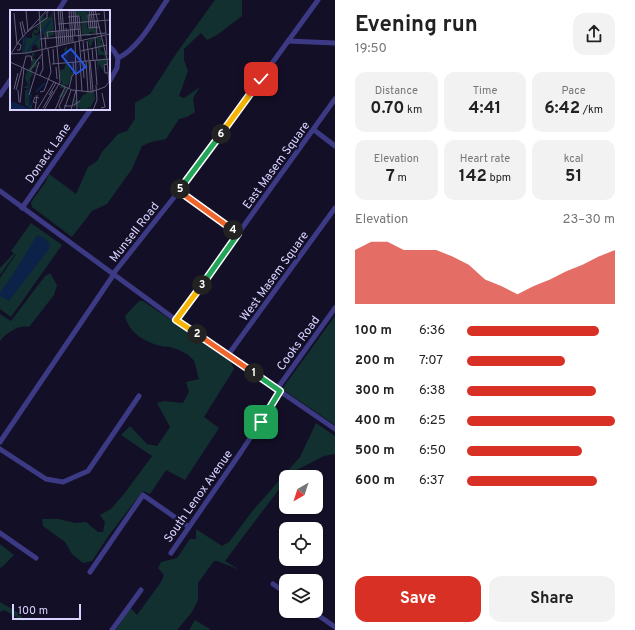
<!DOCTYPE html>
<meta charset="utf-8">
<style>
:root{--surface:#fff;--page:#f2f2f2;--text:#222;--muted:#767676;--accent:#d93025}
body{margin:0;font-family:Overpass,sans-serif;background:var(--page);color:var(--text);height:100vh;display:flex;flex-direction:column;font-size:15px;white-space:nowrap}
*{box-sizing:border-box;margin:0}
p{font-size:13px;color:var(--muted)}
.icon{flex:none;width:22px;height:22px;fill:none;stroke:currentColor;stroke-width:2;stroke-linecap:round;stroke-linejoin:round}
.map{position:relative;flex:1;overflow:hidden}
.side{display:flex;flex-direction:column;background:var(--surface);width:300px}
.side>*{flex:none}
.needle{width:26px;rotate:219deg}
.tools{position:absolute;left:279px;top:470px;display:grid;gap:8px}
.tools a{display:grid;place-items:center;width:44px;height:44px;border-radius:8px;background:var(--surface);box-shadow:0 1px 3px #0004;font-size:20px}
.scale{position:absolute;left:12px;bottom:10px;width:69px;box-sizing:border-box;padding-left:4px;border:2px solid #d9d4ff;border-top:0;font-size:11px;line-height:14px;white-space:nowrap;color:#d9d4ff;-webkit-text-stroke:3px #130f26;paint-order:stroke}
.pin{position:absolute;display:grid;place-items:center;width:34px;height:34px;color:#fff;margin:-17px;border-radius:8px;box-shadow:0 2px 6px #0006}
.km{position:absolute;width:20px;height:20px;margin:-10px;border-radius:50%;background:#222;color:#fff;font-size:11px;line-height:20px;text-align:center}
.round{display:grid;place-items:center;flex:none;width:42px;height:42px;border-radius:12px;background:var(--page)}
.summary{display:flex;align-items:center;justify-content:space-between;height:68px;padding:0 20px}
h1{font-size:22px;font-weight:700;line-height:30px}
.figures{display:grid;grid-template-columns:repeat(3,1fr);gap:6px;height:68px;padding:4px 20px}
.figures div{display:grid;align-content:center;border-radius:10px;background:var(--page);text-align:center}
.figures b{font-size:17px;font-weight:700}
.figures small{font-size:11px;font-weight:400}
.figures p{font-size:11px}
.chart{height:112px;padding:8px 20px}
.chart p{display:flex;justify-content:space-between}
.chart svg{width:100%;height:72px;margin-top:4px;fill:var(--accent);opacity:.7}
.primary-button{display:flex;gap:8px;margin-top:auto;padding:8px 20px}
.primary-button a{flex:1;height:46px;border-radius:12px;background:var(--accent);color:#fff;font-size:16px;font-weight:700;line-height:46px;text-align:center}
.primary-button a+a{background:var(--page);color:var(--text)}
ul{padding:0 20px;list-style:none;font-size:13px}
li{display:grid;grid-template-columns:64px 48px 1fr;align-items:center;height:30px}
li i{height:10px;border-radius:5px;background:var(--accent)}
main{display:flex;flex:1;min-height:0}
.map>svg:first-child{display:block}
.green{fill:#12302f}
.water{fill:#0c2248}
.lines{fill:none;stroke-linecap:round;stroke-linejoin:round}
.street{stroke:#3d3a85;stroke-width:5}
.split-1-casing{stroke:#fff;stroke-width:8}
.split-2-casing{stroke:#fff;stroke-width:8}
.split-3-casing{stroke:#fff;stroke-width:8}
.split-4-casing{stroke:#fff;stroke-width:8}
.split-5-casing{stroke:#fff;stroke-width:8}
.split-6-casing{stroke:#fff;stroke-width:8}
.split-7-casing{stroke:#fff;stroke-width:8}
.split-1{stroke:#22a559;stroke-width:5}
.split-2{stroke:#f0652b;stroke-width:5}
.split-3{stroke:#f5b400;stroke-width:5}
.split-4{stroke:#22a559;stroke-width:5}
.split-5{stroke:#f0652b;stroke-width:5}
.split-6{stroke:#22a559;stroke-width:5}
.split-7{stroke:#f5b400;stroke-width:5}
.labels{text-anchor:middle;stroke-width:4;stroke-linejoin:round;paint-order:stroke}
.street-label{font-size:12px;fill:#d9d4ff;stroke:#130f26}
.inset-river{fill:none;stroke:#0c2248;stroke-width:2}
.inset-road{fill:none;stroke:#625e7d;stroke-width:1}
.view{fill:#2655da;fill-opacity:0.15;stroke:#2655da;stroke-width:2}
.inset-edge{fill:none;stroke:#d9d4ff;stroke-width:2}
</style>
<main>
<div class="map">
<svg width="335" height="630" viewBox="0 0 335 630">
<rect width="100%" height="100%" fill="#130f26"/>
<g class="green">
<polygon points="215,0 242,0 242,16 217,35 207,40 201,33 184,49 184,60 188,71 179,96 184,98 200,87 193,98 195,112 187,117 179,119 166,139 151,142 142,146 132,169 107,204 92,211 72,237 32,207 31,202 45,183 49,174 76,194 88,167 97,161 102,152 118,134 127,131 135,119 135,103 150,94 178,51"/>
<polygon points="31,223 62,245 11,317 0,309 0,278 16,254 15,254 0,275 0,268 14,253 11,251"/>
<path d="M50 273 57 285 54 295 29 327C20 324 5 333 0 341V314L11 321 45 276Z"/>
<path d="M139 301H143L230 360 234 369 204 417 219 428 185 480 166 470 150 494 143 491 109 535 92 561 83 563 72 554 65 542 43 526 42 519H59L75 523 86 522 98 532H103L105 522 100 515 111 509 124 494 152 456 121 435 130 426 147 444 157 446 170 427 157 403 164 401 183 403 189 392 186 382 199 379C197 374 196 366 194 361 190 354 178 349 170 347 167 346 164 347 161 346 145 342 129 333 125 316Z"/>
<polygon points="335,316 335,425 282,389"/>
<polygon points="316,423 335,436 335,454 324,456 291,473 288,477 286,477 286,480 225,561 240,570 217,561 214,561 198,583 198,600 192,612 177,630 116,630 130,607 137,615 161,582 164,575 158,568 161,562 177,558 190,539 196,539 196,529 222,546 229,542 254,509 300,457"/>
<polygon points="0,544 14,555 1,568 0,567"/>
<polygon points="0,602 19,613 25,622 4,610 0,612"/>
<polygon points="195,620 210,629 210,630 189,630"/>
</g>
<polygon class="water" points="37,235 43,237 50,244 49,249 9,301 0,296 0,293 17,268"/>
<g class="lines">
<g class="street">
<polyline points="58,11 65,0"/>
<polyline points="288,41 335,43"/>
<polyline points="109,46 114,51 118,58"/>
<path d="M118 58C139 48 154 19 167 0"/>
<polyline points="109,82 117,68 118,58"/>
<polyline points="0,95 11,79"/>
<polyline points="314,130 335,146"/>
<polyline points="0,191 176,320 335,429"/>
<polyline points="179,191 238,234"/>
<polyline points="22,208 91,109"/>
<polyline points="113,274 179,191 318,0"/>
<polyline points="176,320 335,99"/>
<polyline points="228,355 335,208"/>
<polyline points="277,389 335,308"/>
<polyline points="0,442 114,274"/>
<polyline points="0,449 46,479 63,482 88,471 139,396"/>
<polyline points="0,533 36,558"/>
<polyline points="171,553 241,452 281,391"/>
<polyline points="90,572 143,495 189,527"/>
<polyline points="273,584 286,593"/>
<polyline points="312,611 335,627"/>
<polyline points="112,630 141,590"/>
</g>
</g>
<g class="lines">
<defs>
<polyline id="split-1" points="254,373 280,391 261,422"/>
<polyline id="split-2" points="197,334 254,373"/>
<polyline id="split-3" points="197,334 176,320 202,285"/>
<polyline id="split-4" points="202,285 238,234 233,230"/>
<polyline id="split-5" points="180,189 179,191 233,230"/>
<polyline id="split-6" points="180,189 221,134"/>
<polyline id="split-7" points="221,134 261,79"/>
</defs>
<use href="#split-1" class="split-1-casing"/>
<use href="#split-2" class="split-2-casing"/>
<use href="#split-3" class="split-3-casing"/>
<use href="#split-4" class="split-4-casing"/>
<use href="#split-5" class="split-5-casing"/>
<use href="#split-6" class="split-6-casing"/>
<use href="#split-7" class="split-7-casing"/>
<use href="#split-1" class="split-1"/>
<use href="#split-2" class="split-2"/>
<use href="#split-3" class="split-3"/>
<use href="#split-4" class="split-4"/>
<use href="#split-5" class="split-5"/>
<use href="#split-6" class="split-6"/>
<use href="#split-7" class="split-7"/>
</g>
<g class="labels">
<g class="street-label">
<text transform="translate(48 153) rotate(-55)" y="4">Donack Lane</text>
<text transform="translate(276 165) rotate(-54)" y="4">East Masem Square</text>
<text transform="translate(134 232) rotate(-52)" y="4">Munsell Road</text>
<text transform="translate(274 276) rotate(-54)" y="4">West Masem Square</text>
<text transform="translate(298 343) rotate(-54)" y="4">Cooks Road</text>
<text transform="translate(198 496) rotate(-55)" y="4">South Lenox Avenue</text>
</g>
</g>
<g transform="translate(10 10)">
<rect width="100" height="100" fill="#130f26"/>
<path d="M38 0 33 8 41 7 42 0 44 21H37H44V25L36 27 31 23 33 22H31L30 9ZM78 0 77 18 86 17V23L79 22 81 26H77L72 25 71 6H66V1ZM29 15 30 19 27 24 24 22 25 26 30 24V38L29 40 26 34 22 36V42L12 44 13 28H22V21L23 24 24 19 28 21 26 16ZM89 27 92 29 90 33H93L90 40 95 42 97 54 93 55 94 62 89 54 88 64 87 50 95 48 94 45H88L87 29H84L80 38 78 30ZM57 36V50L61 62 64 61 53 87H48L57 76 56 74 54 78H50L52 72 50 67V60L54 59 57 50 54 39ZM25 42 23 48 26 50 31 47V50L29 49 26 53 28 56 22 59 23 65 20 68 19 97 22 95V99L15 95V81L18 78H13L18 75 15 68 16 63 18 64 16 62 21 56 22 43ZM84 81 85 89 79 100V97L76 100H69L71 99 67 96 68 93 64 98V89L68 92 74 84 72 83 75 85 77 82Z" fill="#12302f"/>
<path d="M20 69 19 71V83L17 86 18 89V90H20V84L22 85 20 92 24 93 19 98 22 100H0V93L4 92 18 98 20 93 17 90V86L18 74 19 70Z" fill="#0c2248"/>
<path class="inset-river" d="M32 24 40 11M18 41 30 25M13 43 16 26M26 82 35 73"/>
<path class="inset-road" d="M29 0 32 39M48 0 51 35M50 0 53 34M52 0 55 34M59 0 61 32M61 0 63 32M63 0 65 26M65 0 66 20M79 0 81 18M81 0 83 18M83 0 85 18M85 0 97 49 99 73M94 0 96 24M16 1 18 22M4 3 7 34M67 6 71 51M58 7 69 6 71 30M86 10 87 25M12 11 15 23M10 12 13 27M48 14 100 10M90 17 79 18 78 5 90 4M56 18 57 33M58 20 59 33M18 21 37 8V2L40 0M48 21 49 36M35 26 36 38M96 26 97 45M38 28 37 22 70 19M85 28 87 50M30 29 96 23M73 31 75 51M77 31 79 50M65 32 67 100M82 38 83 50M43 39 44 54M7 40H10L11 35 7 33M71 41 97 35M0 44 17 43 100 24M1 44 9 31 37 0M80 50 83 81M85 50 87 75M70 51 72 81M73 51 74 68M76 51 78 82M79 51 81 82M0 52 62 80 81 82 95 77 100 71M63 52 64 64M42 54 100 49M97 54 94 55 95 63H100M46 57 47 69M13 58 16 46H21L22 51M20 60 32 44M30 65 33 59 32 40M59 78 62 66 66 62M4 79 8 63M6 80 12 58M8 80 9 92M30 82 34 81 41 62 38 39M19 85 29 52M39 85 46 73M10 93 14 58M27 93 23 92 25 87 29 88M54 96H62L70 91M33 98 43 81M91 98 95 97 92 83M25 100 27 85M27 100 44 72M34 100 50 72 44 0M45 100 55 77M51 100 49 96 58 78M54 100 61 80M61 100 66 80M83 100 87 90 86 75"/>
<path class="view" d="M61 39 76 57 66 64 52 46Z"/>
<rect width="100" height="100" class="inset-edge"/>
</g>
</svg>
<div class="tools">
<a><svg class="needle" viewBox="-14 -14 28 28"><path d="M0-13l5 13h-10z" fill="#e53935"/><path d="M0 13l5-13h-10z" fill="#767676"/></svg></a>
<a><svg class="icon" aria-label="locate" viewBox="0 0 24 24"><circle cx="12" cy="12" r="6"/><path d="M12 2v4M12 18v4M2 12h4M18 12h4"/></svg></a>
<a><svg class="icon" aria-label="layers" viewBox="0 0 24 24"><path d="M12 4l9 5-9 5-9-5zM3 14l9 5 9-5"/></svg></a>
</div>
<div class="scale">100 m</div>
<div class="pin" style="left:261px;top:422px;background:#1e9e55"><svg class="icon" aria-label="arrive" viewBox="0 0 24 24"><path d="M6 21V4h12l-3 4 3 4H6"/></svg></div>
<div class="pin" style="left:261px;top:79px;background:#d93025"><svg class="icon" aria-label="check" viewBox="0 0 24 24"><path d="M5 12l5 5 9-10"/></svg></div>
<b class="km" style="left:254px;top:373px">1</b>
<b class="km" style="left:197px;top:334px">2</b>
<b class="km" style="left:202px;top:285px">3</b>
<b class="km" style="left:233px;top:230px">4</b>
<b class="km" style="left:180px;top:189px">5</b>
<b class="km" style="left:221px;top:134px">6</b>
</div>
<section class="side">
<div class="summary"><div><h1>Evening run</h1><p>19:50</p></div><a class="round"><svg class="icon" aria-label="share" viewBox="0 0 24 24"><path d="M12 15V3M7 8l5-5 5 5M5 13v7h14v-7"/></svg></a></div>
<div class="figures">
<div><p>Distance</p><b>0.70<small> km</small></b></div>
<div><p>Time</p><b>4:41</b></div>
<div><p>Pace</p><b>6:42<small> /km</small></b></div>
</div>
<div class="figures">
<div><p>Elevation</p><b>7<small> m</small></b></div>
<div><p>Heart rate</p><b>142<small> bpm</small></b></div>
<div><p>kcal</p><b>51</b></div>
</div>
<div class="chart"><p><span>Elevation</span>23–30 m</p>
<svg viewBox="0 0 160 44" preserveAspectRatio="none"><path d="M0 44V11L10 6L20 6L30 11L40 11L50 11L60 15L70 20L80 29L90 33L100 38L110 33L120 29L130 24L140 20L150 15L160 11V44z"/></svg>
</div>
<ul>
<li><b>100 m</b>6:36<i style="width:89%"></i></li>
<li><b>200 m</b>7:07<i style="width:66%"></i></li>
<li><b>300 m</b>6:38<i style="width:87%"></i></li>
<li><b>400 m</b>6:25<i style="width:100%"></i></li>
<li><b>500 m</b>6:50<i style="width:78%"></i></li>
<li><b>600 m</b>6:37<i style="width:88%"></i></li>
</ul>
<div class="primary-button"><a>Save</a><a>Share</a></div>
</section>
</main>
